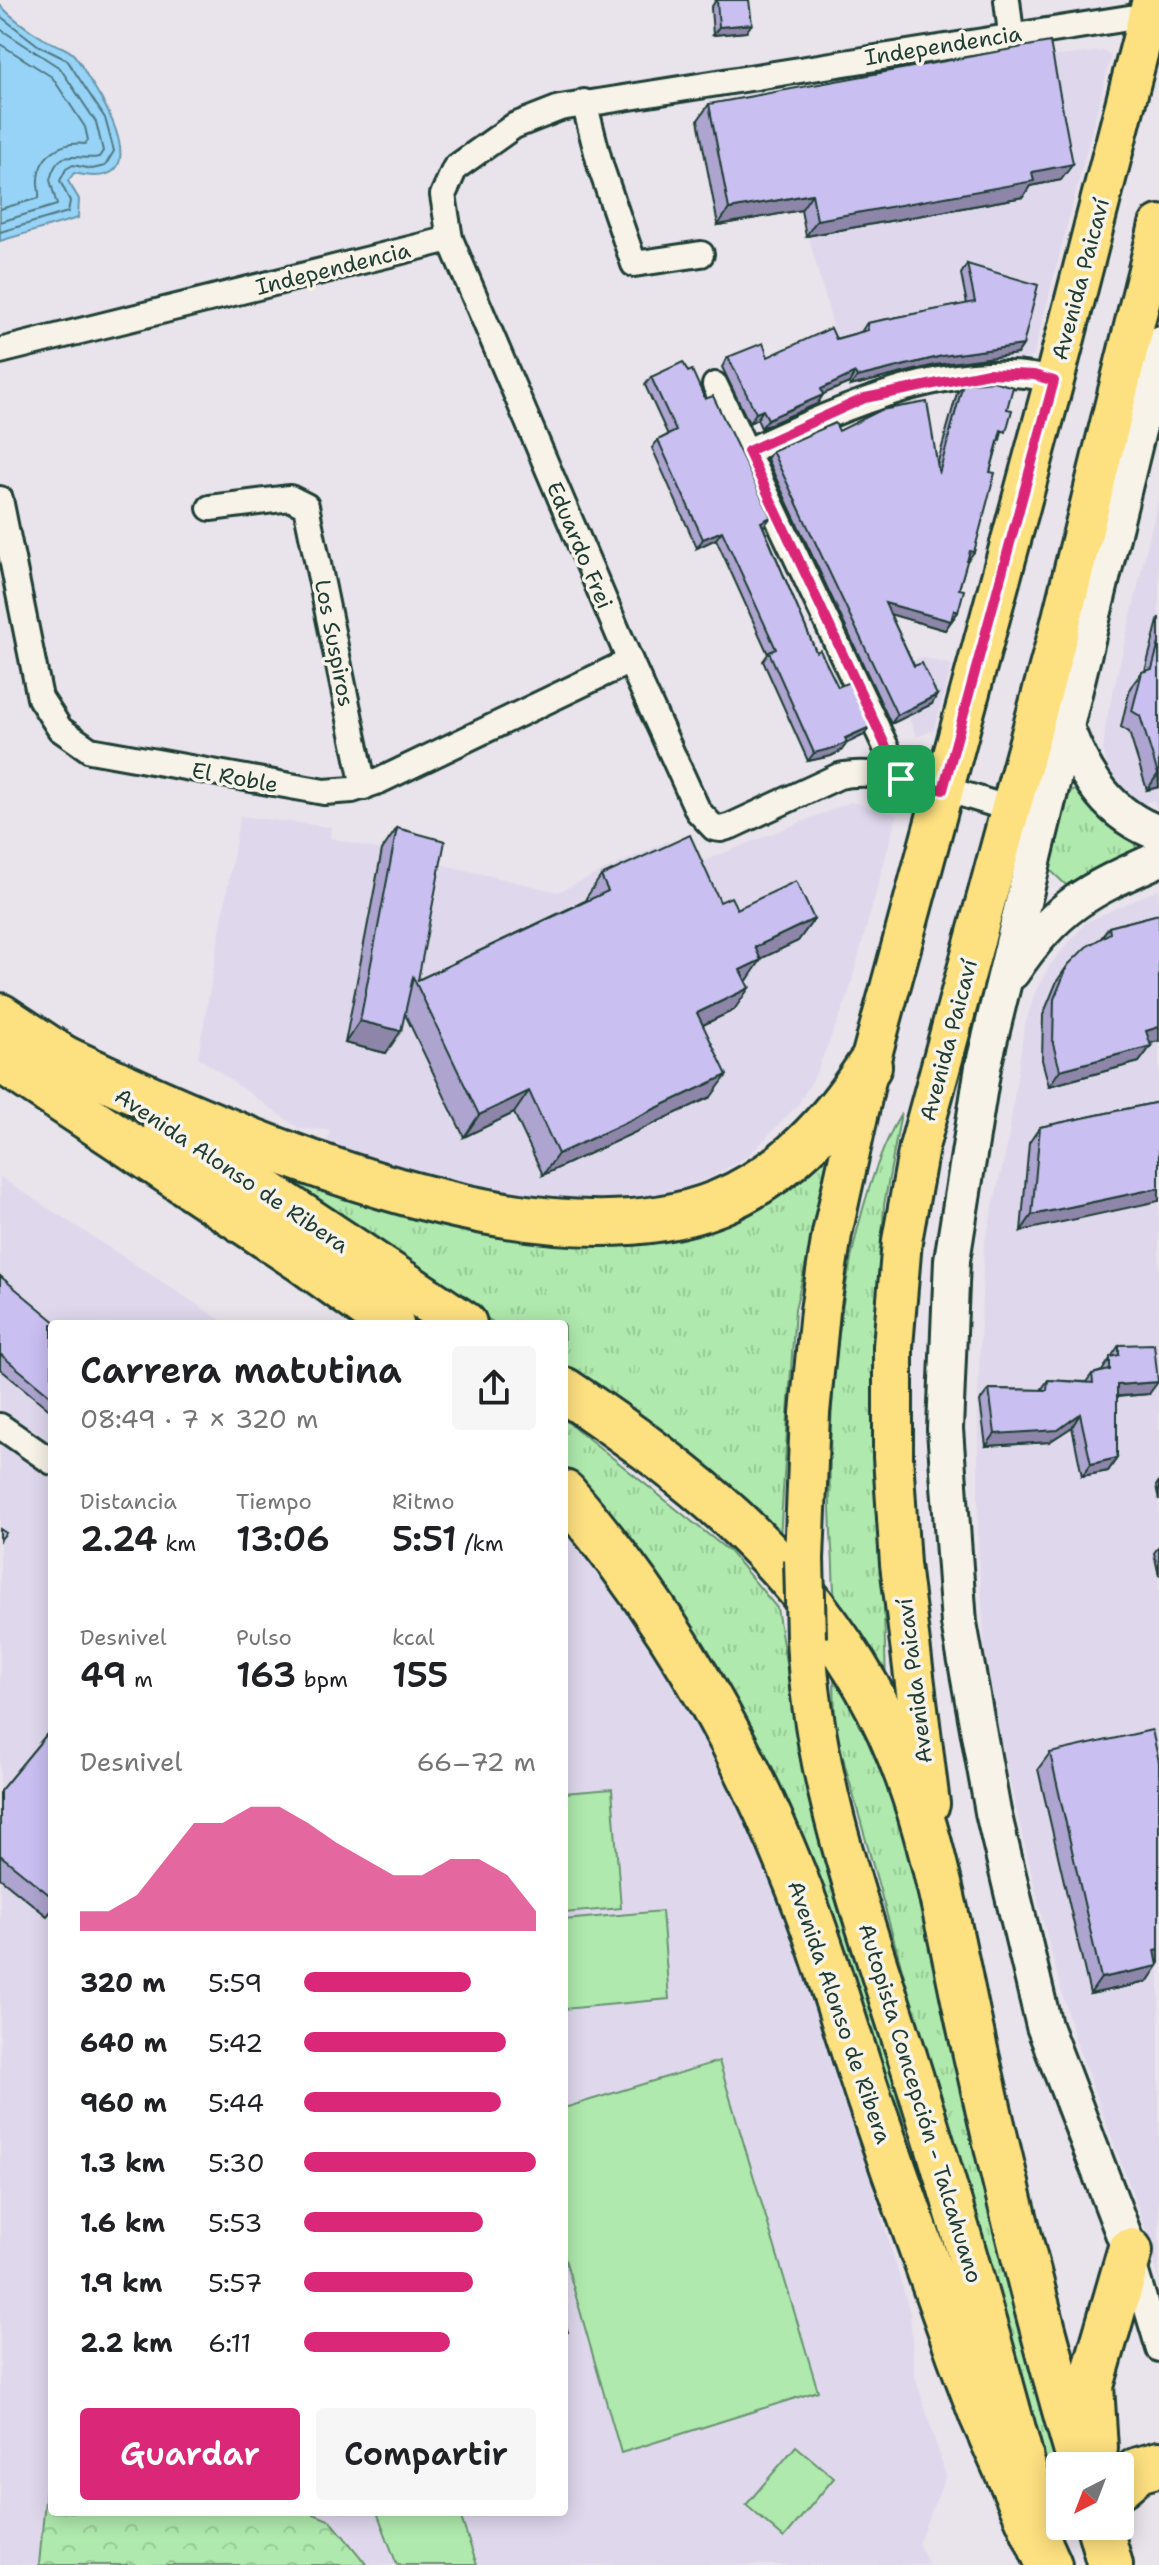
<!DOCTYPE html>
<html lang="es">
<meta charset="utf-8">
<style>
:root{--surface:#fff;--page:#f6f6f6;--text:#202124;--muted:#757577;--accent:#db2777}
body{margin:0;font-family:"Shantell Sans",sans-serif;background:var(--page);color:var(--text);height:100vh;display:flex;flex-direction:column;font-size:30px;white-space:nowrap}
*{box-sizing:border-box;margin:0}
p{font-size:26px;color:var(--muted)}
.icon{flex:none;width:44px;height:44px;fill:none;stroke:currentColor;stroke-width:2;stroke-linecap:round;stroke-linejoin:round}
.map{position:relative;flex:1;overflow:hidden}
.details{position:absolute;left:48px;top:1320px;width:520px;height:1196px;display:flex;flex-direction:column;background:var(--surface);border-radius:8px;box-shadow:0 4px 20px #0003}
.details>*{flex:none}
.needle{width:52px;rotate:222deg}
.controls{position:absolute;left:1046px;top:2452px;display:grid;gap:16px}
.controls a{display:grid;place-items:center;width:88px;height:88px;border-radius:8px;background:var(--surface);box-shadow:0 4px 20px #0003;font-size:40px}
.pin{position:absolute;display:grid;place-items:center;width:68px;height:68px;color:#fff;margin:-34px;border-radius:16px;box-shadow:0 4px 12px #0006}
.round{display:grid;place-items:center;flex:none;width:84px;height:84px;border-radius:8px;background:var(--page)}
.summary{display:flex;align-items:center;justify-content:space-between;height:136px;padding:0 32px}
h1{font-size:36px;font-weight:600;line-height:60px}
.figures{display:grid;grid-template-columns:repeat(3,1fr);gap:12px;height:136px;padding:8px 32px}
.figures div{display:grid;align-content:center}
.figures b{font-size:34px;font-weight:600}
.figures small{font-size:22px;font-weight:400}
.figures p{font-size:22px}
.chart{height:224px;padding:16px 32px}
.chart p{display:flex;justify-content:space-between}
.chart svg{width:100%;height:144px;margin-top:8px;fill:var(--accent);opacity:.7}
.primary-button{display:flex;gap:16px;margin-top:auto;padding:16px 32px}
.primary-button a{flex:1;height:92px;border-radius:8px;background:var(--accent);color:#fff;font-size:32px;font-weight:600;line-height:92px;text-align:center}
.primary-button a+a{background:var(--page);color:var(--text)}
ul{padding:0 32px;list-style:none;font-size:26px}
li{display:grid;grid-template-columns:128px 96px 1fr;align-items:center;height:60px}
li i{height:20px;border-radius:10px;background:var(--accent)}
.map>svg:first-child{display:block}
.built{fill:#dfd8ed}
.grass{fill:url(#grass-tufts);stroke:#679370;stroke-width:2}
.forest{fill:url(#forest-crowns);stroke:#679370;stroke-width:2}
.park{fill:#afe9ad;stroke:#679370;stroke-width:2}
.water{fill:#97d3f7;stroke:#6797a9;stroke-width:2}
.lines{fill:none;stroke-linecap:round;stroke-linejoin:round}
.shore{stroke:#4f7982;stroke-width:2}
.street-casing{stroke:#1f3d34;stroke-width:30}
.secondary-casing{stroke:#1f3d34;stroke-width:40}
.primary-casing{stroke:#1f3d34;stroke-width:44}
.highway-casing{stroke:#1f3d34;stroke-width:50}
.street{stroke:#f7f3e8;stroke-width:24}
.secondary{stroke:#f7f3e8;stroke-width:34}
.primary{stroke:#fde080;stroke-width:38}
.highway{stroke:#fde080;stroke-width:44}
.primary-bridge-casing{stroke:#1f3d34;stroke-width:44;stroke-linecap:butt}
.primary-bridge{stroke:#fde080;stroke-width:38}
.wall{fill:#ada4cf;stroke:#1f3d34;stroke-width:2}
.shaded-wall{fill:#8d86a9;stroke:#1f3d34;stroke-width:2}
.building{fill:#c9bff1;stroke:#1f3d34;stroke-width:2}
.route-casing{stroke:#fff;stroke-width:16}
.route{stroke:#db2777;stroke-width:10}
.labels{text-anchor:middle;stroke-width:7;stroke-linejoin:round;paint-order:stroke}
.street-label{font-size:22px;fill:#1f3d34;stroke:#f7f3e8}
</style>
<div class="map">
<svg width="1159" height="2565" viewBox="0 0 1159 2565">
<defs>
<pattern id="grass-tufts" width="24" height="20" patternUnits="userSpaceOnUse" patternTransform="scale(2)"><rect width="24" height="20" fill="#afe9ad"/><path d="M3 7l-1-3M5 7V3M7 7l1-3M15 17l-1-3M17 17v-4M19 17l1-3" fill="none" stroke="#96c995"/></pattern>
<pattern id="forest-crowns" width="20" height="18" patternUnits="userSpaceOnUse" patternTransform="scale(2)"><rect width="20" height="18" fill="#afe9ad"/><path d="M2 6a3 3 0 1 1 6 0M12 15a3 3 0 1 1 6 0" fill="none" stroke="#96c995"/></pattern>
</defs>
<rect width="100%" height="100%" fill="#e9e3eb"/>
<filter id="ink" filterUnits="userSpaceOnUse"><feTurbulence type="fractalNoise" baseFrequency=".0125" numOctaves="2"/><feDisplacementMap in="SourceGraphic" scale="16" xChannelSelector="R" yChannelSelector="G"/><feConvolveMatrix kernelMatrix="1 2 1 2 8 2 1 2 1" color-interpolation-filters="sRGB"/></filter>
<g filter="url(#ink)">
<g class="built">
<polygon points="1104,51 1111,57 1033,357 974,369 962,313 836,337 801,210 718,225 698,120 1039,58"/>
<polygon points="1159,496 1159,816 1154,800 1139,805 1120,788 1110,773 1103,750 1106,722"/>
<polygon points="921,657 952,665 934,730 917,737 888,672"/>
<polygon points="851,802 897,815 847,999 814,1078 797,1106 748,1156 710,1178 669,1194 629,1203 591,1205 509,1194 406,1168 391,1177 324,1157 330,1130 300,1129 198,1057 240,816 331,827 330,838 558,892 668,841 681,870"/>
<polygon points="1159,889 1159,2280 1145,2227 1074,2037 1043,1922 999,1736 985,1651 978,1545 978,1395 984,1246 1007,1146 1024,1028 1035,992 1050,965 1086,922"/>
<polygon points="0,1177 227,1324 52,1324 52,2512 564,2512 564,1528 661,1656 736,1787 819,2002 910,2313 915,2376 946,2476 918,2543 929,2565 0,2565"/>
</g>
<g class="grass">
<polygon points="1078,789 1132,836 1137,851 1066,885 1049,869 1070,792"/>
<path d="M901 1113 884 1205 877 1331 886 1687C873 1667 842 1631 837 1610 832 1591 834 1568 832 1549 823 1424 839 1223 901 1113Z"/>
<polygon points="837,1135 795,1309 780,1538 564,1370 564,1324 496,1324 261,1171 349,1196 644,1230"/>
<polygon points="564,1419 730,1552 777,1608 807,1791 868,1983 923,2198 815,1889 564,1467"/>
<polygon points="834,1674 852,1695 906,1830 1060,2466 1060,2517 1038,2454 846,1769 835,1725"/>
</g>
<polygon class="forest" points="52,2424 52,2512 309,2512 331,2521 367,2565 39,2565"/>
<g class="park">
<polygon points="612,1789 621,1908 564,1913 564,1793"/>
<polygon points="662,1911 669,1999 564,2009 564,1920"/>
<polygon points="719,2061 818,2391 621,2453 564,2255 564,2108"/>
<polygon points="796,2446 834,2478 784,2538 746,2505"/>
<polygon points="377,2512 459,2512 477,2565 397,2565"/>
</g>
<path class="water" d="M0 5C12 18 29 30 44 39 53 44 65 47 72 53 79 59 84 71 89 79 111 112 154 192 74 173L68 181 79 199 78 218 0 241Z"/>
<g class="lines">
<g class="shore">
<polyline points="0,16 39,46 67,60 105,118 114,151 105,166 92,169 73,165 66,169 60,181 70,201 68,212 0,232"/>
<path d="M0 29 60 68 96 122 103 151 99 157C76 162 59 144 50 180L57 205 0 222"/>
<path d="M0 44 52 77 85 127 88 140 85 144C62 141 40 154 38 179 37 186 40 192 39 198L0 209"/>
</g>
<defs>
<g id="street">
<polyline points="1007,0 1011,34"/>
<polyline points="584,102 601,168 634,264 701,254"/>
<polyline points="0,351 450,239"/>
<polyline points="715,385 901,779"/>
<path d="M748 451C835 411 957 353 1054 381"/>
<polyline points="0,499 40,698 60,729 90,750 324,792 352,790 379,781 630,661"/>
<polyline points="210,508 290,498 306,506 364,787"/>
<path d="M1011 809C964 796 885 765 839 776L731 826 721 829 714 828 698 811 630 661 450 239 443 195 455 168 514 126 560 108 1148 15"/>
<polyline points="0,1426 52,1462"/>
<polyline points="1132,2259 1159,2349"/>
</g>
<g id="secondary">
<path d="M1067 730C1085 777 1110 816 1159 833"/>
<path d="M1012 972C1056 906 1088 890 1159 859"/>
<polyline points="1130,2251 1044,2026 993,1812 959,1623 945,1429 952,1260 983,1067 1159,344"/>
</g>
<g id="primary">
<polyline points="804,1559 810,1413 820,1311 832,1234 869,1066 1054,381 1152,0"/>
<path d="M806 1638C813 1787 865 1921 909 2062 955 2207 996 2353 1035 2500"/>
<polyline points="930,1804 900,1564 893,1457 893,1346 902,1241 919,1147 1057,638 1159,225"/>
</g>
<g id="highway">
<polyline points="0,1016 86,1073"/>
<path d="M63 1058C229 1136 537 1275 718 1203 784 1176 831 1124 869 1066"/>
<polyline points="0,1059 302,1260 391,1324"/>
<polyline points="166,1126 464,1324"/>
<path d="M564 1390C689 1473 792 1555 867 1687 931 1799 947 1927 975 2050 1006 2190 1041 2329 1081 2466"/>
<path d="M564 1493C661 1605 737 1734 792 1871 822 1944 843 2021 868 2095 898 2184 930 2271 961 2359L982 2415 1049 2565"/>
<polyline points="1095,2448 1091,2386 1130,2251"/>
<polyline points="1120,2485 1138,2470 1159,2464"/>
<polyline points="1099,2526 1110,2565"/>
</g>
</defs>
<use href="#street" class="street-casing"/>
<use href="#secondary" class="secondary-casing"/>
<use href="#primary" class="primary-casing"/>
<use href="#highway" class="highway-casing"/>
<use href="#street" class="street"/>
<use href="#secondary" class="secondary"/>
<use href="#primary" class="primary"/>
<use href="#highway" class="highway"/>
<defs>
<polyline id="primary-bridge" points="804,1559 806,1638"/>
</defs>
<use href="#primary-bridge" class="primary-bridge-casing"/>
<use href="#primary-bridge" class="primary-bridge"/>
</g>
<g class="wall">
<polygon points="716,0 746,32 713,35 711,8"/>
<polygon points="709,104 1061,180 1030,186 1023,197 806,236 801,210 718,225 698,120"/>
<polygon points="967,264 1023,345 1017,354 935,365 850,386 849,383 823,394 817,404 761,428 757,419 749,423 722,367 728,357 768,357 861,332 867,323 967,304 961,274"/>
<polygon points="651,377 765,525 763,526 816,652 864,735 847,743 841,751 831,756 808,761 763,661 768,654 716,539 697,548 652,448 658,440 668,435 645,385"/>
<polygon points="963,384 1007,409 1000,440 999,440 990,472 974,552 968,560 967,560 959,589 958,612 945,630 890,614 932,704 891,724 767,459 772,451 839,431 937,465 957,393"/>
<polygon points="1159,617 1159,787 1147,790 1129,732 1121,727 1130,688 1142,672 1145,671"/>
<polygon points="397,828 418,980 587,900 586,898 601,876 720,902 737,909 814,919 798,941 760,959 746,982 734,1010 703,1025 711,1097 543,1175 514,1113 464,1137 405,1014 386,1053 345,1043 382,850"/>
<polygon points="1159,914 1159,1041 1150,1043 1151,1046 1139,1062 1049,1086 1042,1060 1043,1015 1057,981 1068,965 1101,938 1109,927"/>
<polygon points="1159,1102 1021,1231 1029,1143 1040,1127"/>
<polygon points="0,1276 52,1324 52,1412 0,1369"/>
<polygon points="1119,1345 1149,1394 1117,1397 1117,1458 1108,1471 1082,1476 1072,1427 1049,1442 986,1446 980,1401 989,1389 1041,1390 1048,1380 1086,1382 1092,1374 1102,1371"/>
<polygon points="1159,1481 1159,1500 1156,1486"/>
<polygon points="1159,1546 1159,1576 1154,1553"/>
<polygon points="52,1728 52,1910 47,1916 0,1878 0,1791"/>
<polygon points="1050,1753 1159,1762 1159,1963 1147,1982 1090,1994 1038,1769"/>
</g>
<g class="shaded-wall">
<polygon points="752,24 746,32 713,35 719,27"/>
<polygon points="1073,164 1061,180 1030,186 1023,197 806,236 817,220 1032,172"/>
<polygon points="812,194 801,210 718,225 729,209"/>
<polygon points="1023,345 1017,354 935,365 850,386 857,377 942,356"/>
<polygon points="855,373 849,383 814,398 821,389"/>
<polygon points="823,395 817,404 761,428 768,419"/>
<polygon points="763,410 757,419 749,423 756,413"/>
<polygon points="771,517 765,525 755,530 761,522"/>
<polygon points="722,531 716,539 697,548 703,539"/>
<polygon points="885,603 951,621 945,630 879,611"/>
<polygon points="954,610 958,612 952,620 948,619"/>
<polygon points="937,695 932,704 891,724 897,715"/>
<polygon points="870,727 864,735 847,743 841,751 831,756 808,761 814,753"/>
<polygon points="1158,774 1159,787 1147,790"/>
<polygon points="814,919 798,941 739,969 755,947"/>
<polygon points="761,960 746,982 740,970"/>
<polygon points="749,988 734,1010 682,1035 697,1013"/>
<polygon points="360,1021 401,1031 386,1053 345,1043"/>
<polygon points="1159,1027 1159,1041 1134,1047 1146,1031"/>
<polygon points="1151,1046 1139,1062 1049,1086 1060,1070"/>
<polygon points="727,1075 711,1097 543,1175 558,1154"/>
<polygon points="529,1091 514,1113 464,1137 479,1115"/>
<polygon points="1159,1188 1159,1201 1021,1231 1032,1215"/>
<polygon points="1158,1382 1149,1394 1108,1397 1117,1385"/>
<polygon points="1080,1414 1072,1427 1049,1442 986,1446 995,1434"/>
<polygon points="1117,1458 1108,1471 1082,1476 1091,1464"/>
<polygon points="1159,1949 1159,1963 1144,1966 1155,1950"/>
<polygon points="1158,1966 1147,1982 1090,1994 1101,1978"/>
</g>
<g class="building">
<polygon points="717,0 749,0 752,24 719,27"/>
<polygon points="1050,42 1073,164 1032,172 1034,181 817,220 812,194 729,209 709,104"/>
<polygon points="967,264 1038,285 1023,345 942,356 857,377 855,373 821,389 823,395 768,419 763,410 756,413 728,357 763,343 768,357 831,328 836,339 868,330 867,323 975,302"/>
<polygon points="683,362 688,372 692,370 705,399 713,396 771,517 761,522 816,652 820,650 838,687 849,682 870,727 845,738 847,742 837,747 814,753 769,652 776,649 722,531 703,539 658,440 676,431 651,377"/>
<polygon points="993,381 1013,387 1007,409 1012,410 1006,432 1001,430 990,472 995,473 974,552 970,551 959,589 964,590 958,612 954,610 951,621 885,603 914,666 922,663 937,695 897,715 772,451 835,423 839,431 881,410 927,402 939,474 963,384"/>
<polygon points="1159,643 1159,774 1158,774 1140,716 1132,711 1142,672 1152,669"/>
<polygon points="397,828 445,841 418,980 608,891 601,876 690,835 720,902 731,897 737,909 796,881 814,919 755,947 761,960 740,970 749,988 697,1013 727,1075 558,1154 529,1091 479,1115 413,977 401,1031 360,1021"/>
<polygon points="1159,914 1159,1027 1146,1031 1151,1046 1060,1070 1053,1044 1054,999 1068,965 1086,947 1110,933 1109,927"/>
<polygon points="1159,1102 1159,1188 1032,1215 1040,1127"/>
<polygon points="0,1276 58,1324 52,1324 52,1397 0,1354"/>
<polygon points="1154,1344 1158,1382 1117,1385 1117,1458 1091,1464 1080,1414 1058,1430 995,1434 989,1389 1047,1390 1048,1380 1093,1383 1092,1374 1110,1370 1110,1357 1119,1355 1119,1345"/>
<polygon points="0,1529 6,1533 0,1540"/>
<polygon points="52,1728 52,1897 0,1855 0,1791"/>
<polygon points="1152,1730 1159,1762 1159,1949 1155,1950 1158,1966 1101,1978 1050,1753"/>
<polygon points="564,2320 568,2332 564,2333"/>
</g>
</g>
<g class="lines" filter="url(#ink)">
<defs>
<polygon id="route" points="988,373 1034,375 1054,381 943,790 901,779 748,451 865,398"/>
</defs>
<use href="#route" class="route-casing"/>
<use href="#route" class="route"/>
</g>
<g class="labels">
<g class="street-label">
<text transform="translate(943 45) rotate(-9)" y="8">Independencia</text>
<text transform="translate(333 268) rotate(-14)" y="8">Independencia</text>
<text transform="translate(1080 279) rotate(-75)" y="8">Avenida Paicaví</text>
<text transform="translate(580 545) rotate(67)" y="8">Eduardo Frei</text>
<text transform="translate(335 643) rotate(79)" y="8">Los Suspiros</text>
<text transform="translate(235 777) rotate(10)" y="8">El Roble</text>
<text transform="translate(948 1040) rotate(-75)" y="8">Avenida Paicaví</text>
<text transform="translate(232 1170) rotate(34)" y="8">Avenida Alonso de Ribera</text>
<text transform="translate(914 1681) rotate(-97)" y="8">Avenida Paicaví</text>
<text transform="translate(840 2012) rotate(71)" y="8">Avenida Alonso de Ribera</text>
<text transform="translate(921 2103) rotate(73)" y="8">Autopista Concepción - Talcahuano</text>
</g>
</g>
</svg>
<div class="controls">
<a><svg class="needle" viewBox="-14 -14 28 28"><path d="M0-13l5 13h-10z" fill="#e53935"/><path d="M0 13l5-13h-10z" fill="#757577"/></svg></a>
</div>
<div class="pin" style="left:901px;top:779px;background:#1e9e55"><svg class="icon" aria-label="arrive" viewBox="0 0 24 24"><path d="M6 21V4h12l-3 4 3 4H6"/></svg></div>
<section class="details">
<div class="summary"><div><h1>Carrera matutina</h1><p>08:49 · 7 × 320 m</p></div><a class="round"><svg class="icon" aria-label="share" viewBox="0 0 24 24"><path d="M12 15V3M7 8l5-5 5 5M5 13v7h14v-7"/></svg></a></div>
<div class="figures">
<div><p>Distancia</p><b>2.24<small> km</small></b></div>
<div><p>Tiempo</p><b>13:06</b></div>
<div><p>Ritmo</p><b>5:51<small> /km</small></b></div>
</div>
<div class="figures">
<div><p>Desnivel</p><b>49<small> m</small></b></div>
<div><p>Pulso</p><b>163<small> bpm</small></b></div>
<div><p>kcal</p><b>155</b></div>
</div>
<div class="chart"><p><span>Desnivel</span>66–72 m</p>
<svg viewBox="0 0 160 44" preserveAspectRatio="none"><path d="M0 44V38L10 38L20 33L30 22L40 11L50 11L60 6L70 6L80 11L90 17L100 22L110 27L120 27L130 22L140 22L150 27L160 38V44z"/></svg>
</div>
<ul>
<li><b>320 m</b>5:59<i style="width:72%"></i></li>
<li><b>640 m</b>5:42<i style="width:87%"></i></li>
<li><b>960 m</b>5:44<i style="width:85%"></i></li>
<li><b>1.3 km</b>5:30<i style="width:100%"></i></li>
<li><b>1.6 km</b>5:53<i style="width:77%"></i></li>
<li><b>1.9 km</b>5:57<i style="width:73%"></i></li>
<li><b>2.2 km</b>6:11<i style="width:63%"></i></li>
</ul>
<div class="primary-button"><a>Guardar</a><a>Compartir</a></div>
</section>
</div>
